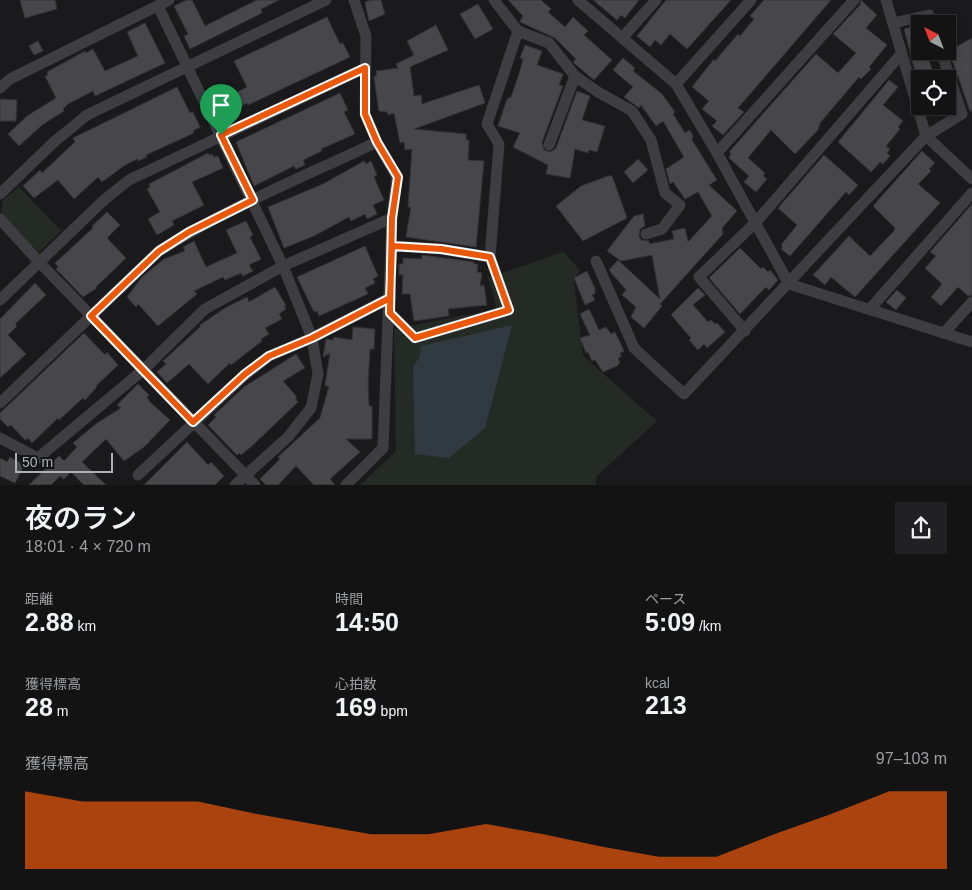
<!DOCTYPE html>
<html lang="ja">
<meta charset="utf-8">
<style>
:root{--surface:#141314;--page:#212022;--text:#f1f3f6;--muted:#9d9ea0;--line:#333234;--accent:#ea580c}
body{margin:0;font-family:Arial,"Noto Sans JP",sans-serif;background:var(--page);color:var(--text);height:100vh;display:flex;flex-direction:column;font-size:19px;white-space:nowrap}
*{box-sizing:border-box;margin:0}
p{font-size:16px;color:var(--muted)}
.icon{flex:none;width:28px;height:28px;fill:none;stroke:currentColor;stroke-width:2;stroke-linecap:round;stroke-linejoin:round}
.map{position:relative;height:485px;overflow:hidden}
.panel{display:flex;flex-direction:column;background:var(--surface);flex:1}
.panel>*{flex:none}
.needle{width:32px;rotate:318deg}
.fabs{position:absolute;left:911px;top:15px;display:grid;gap:10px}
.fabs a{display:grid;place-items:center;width:45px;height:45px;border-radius:0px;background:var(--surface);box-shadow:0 2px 8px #0003,0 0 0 1px var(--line);font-size:25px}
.scale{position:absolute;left:15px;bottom:12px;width:98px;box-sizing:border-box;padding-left:5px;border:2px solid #adb0ba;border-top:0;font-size:14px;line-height:18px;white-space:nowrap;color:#adb0ba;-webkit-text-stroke:4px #151416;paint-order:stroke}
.pin{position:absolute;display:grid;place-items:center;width:42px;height:42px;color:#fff;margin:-51px -21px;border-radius:50% 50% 50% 0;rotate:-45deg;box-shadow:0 0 5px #0007}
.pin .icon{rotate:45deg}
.round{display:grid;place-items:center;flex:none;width:52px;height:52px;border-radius:0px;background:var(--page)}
.head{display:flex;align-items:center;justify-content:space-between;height:85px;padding:0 25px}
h1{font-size:28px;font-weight:600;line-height:38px}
.metrics{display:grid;grid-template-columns:repeat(3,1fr);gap:8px;height:85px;padding:5px 25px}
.metrics div{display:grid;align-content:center}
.metrics b{font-size:25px;font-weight:600}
.metrics small{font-size:14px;font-weight:400}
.metrics p{font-size:14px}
.chart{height:140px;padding:10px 25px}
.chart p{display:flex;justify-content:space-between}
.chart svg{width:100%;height:90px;margin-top:5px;fill:var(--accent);opacity:.7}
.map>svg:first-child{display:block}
.green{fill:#242b25}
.water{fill:#323a41}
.building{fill:#47474b;stroke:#343437}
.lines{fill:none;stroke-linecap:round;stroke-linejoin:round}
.street{stroke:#3d3d42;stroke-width:11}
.route-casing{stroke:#fff;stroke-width:10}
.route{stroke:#ea580c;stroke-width:6}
</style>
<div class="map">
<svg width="972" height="485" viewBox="0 0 972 485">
<rect width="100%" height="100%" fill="#1a191b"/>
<g class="green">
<polygon points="19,187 61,231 38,253 1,213 3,200"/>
<polygon points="563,252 580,270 574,281 583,356 657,421 596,477 596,485 360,485 396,451 394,329 497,309 488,278"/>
</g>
<polygon class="water" points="512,325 485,428 449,458 415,454 413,367 420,356 421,346"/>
<g class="building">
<polygon points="20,0 55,0 57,9 25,18"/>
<polygon points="187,0 192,0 205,26 257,0 279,0 261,9 262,13 190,49 184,36 188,34 174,6"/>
<polygon points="371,0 381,0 385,14 369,21 365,2"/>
<polygon points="508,0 541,0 551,9 548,12 565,27 573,17 588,31 584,35 612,60 594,80 575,64 573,62 576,59 555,38 520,22 523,16"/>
<polygon points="593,0 639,0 625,18 621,15 617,20"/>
<polygon points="666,0 731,0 687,49 670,34 661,45 655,40 650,47 637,36"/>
<polygon points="764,0 831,0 738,108 744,112 723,135 712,126 717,121 702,109 709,101 692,87 714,59 715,61 738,34 740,36 754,19 750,16"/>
<polygon points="861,0 877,15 866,28 887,45 869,67 871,69 861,79 859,77 820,123 818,130 795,154 771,130 748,158 765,173 763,176 767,179 756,192 744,182 749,176 729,158 731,153 729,152 816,54 838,73 856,53 833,34 860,5"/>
<polygon points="478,4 493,29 475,39 460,14"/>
<polygon points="327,17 340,44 343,43 350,57 248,105 247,103 221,117 214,104 247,87 234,61"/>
<polygon points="145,23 165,63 95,96 93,91 68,104 63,109 64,111 42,125 19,146 8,134 27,116 56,98 45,76 48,75 47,72 85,51 86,53 93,49 105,71 138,56 127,32"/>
<polygon points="436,25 448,50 410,67 414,96 421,95 422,104 479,85 485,103 414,129 466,134 466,140 469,140 468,160 484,161 476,247 406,237 411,207 408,207 412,149 405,150 404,142 400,143 394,113 388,115 387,112 379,111 378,106 374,76 377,76 376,71 398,68 396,64 414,55 407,41"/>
<polygon points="915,26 920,51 926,51 934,76 920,79 918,82 904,29"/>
<polygon points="972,38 972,111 970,111 949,51"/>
<polygon points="38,41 43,51 34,55 29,46"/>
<polygon points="525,45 542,51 537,65 563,74 559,85 563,86 542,142 544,150 551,152 556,148 577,91 590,96 582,120 605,126 597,152 589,150 588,153 575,149 570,178 546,174 548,165 513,147 520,133 498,126 507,99 511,97 519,74 523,59 520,58"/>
<polygon points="623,58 635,68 633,71 662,94 675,112 673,114 685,133 690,130 693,136 692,140 717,180 709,185 737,211 722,228 723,234 660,304 662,306 644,328 631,317 636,307 622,295 626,290 609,270 618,260 660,299 652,255 621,261 607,251 634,216 643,214 645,226 640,229 639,236 641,240 649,241 649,244 674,239 672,231 685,228 688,242 712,216 698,192 685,199 673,182 670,184 666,169 684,157 663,121 656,126 641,105 639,108 624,97 633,87 613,70"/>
<polygon points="889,80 898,87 883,105 903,121 898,127 900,129 886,146 890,149 887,153 890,156 883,164 880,162 871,172 838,142"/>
<polygon points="177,87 190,113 193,112 200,127 193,131 194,133 146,155 147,157 138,161 137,159 125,165 102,182 98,177 74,199 58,180 34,198 23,186 40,170 42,173 75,142 73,138"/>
<polygon points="340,93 348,110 344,112 355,134 321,149 322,151 303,160 305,165 296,169 294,166 254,186 236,142"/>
<polygon points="0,99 17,100 16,121 0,121"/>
<polygon points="922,151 935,163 929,169 931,171 918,184 940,203 855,297 831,277 825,285 813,275 849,236 870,256 894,231 895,228 873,206"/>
<polygon points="208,153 209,155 212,154 214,157 218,156 223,168 192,182 204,205 172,221 174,225 157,235 148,219 160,212 147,189 150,187 149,184"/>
<polygon points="824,155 858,185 849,195 846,192 790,256 781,249 783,246 781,245 797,225 778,208"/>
<polygon points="638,159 648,170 633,183 624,172"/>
<polygon points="364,161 366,164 371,161 377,175 374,177 384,200 373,205 377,214 367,219 365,214 351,221 349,217 314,236 284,248 268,207 323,184"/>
<polygon points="608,176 612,176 627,218 583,241 556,206 581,186"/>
<polygon points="972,204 972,295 968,296 958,287 941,306 931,297 942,284 925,268 936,256 930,252"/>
<polygon points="107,212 120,225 107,238 126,258 96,287 97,288 83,297 56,269 58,267 55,263 93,228 92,226"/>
<polygon points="246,221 253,235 250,237 261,259 249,265 253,271 243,276 241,273 225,280 223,277 194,291 197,294 158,326 138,304 136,307 127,297 142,277 164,259 185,251 183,247 194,241 206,267 237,253 226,230"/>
<polygon points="365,246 378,276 373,279 375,283 365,288 368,294 319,316 317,311 314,312 297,277"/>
<polygon points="740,248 761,269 763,267 768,272 770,270 778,280 769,290 766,287 740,314 709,278"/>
<polygon points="422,255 474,262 474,264 478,264 477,272 482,273 480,286 484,285 487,305 448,309 449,316 414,321 410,294 402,294 403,275 399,275 399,264 403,264 403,258 422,259"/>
<polygon points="587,271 595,289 595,294 592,295 595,300 585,305 574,278"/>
<polygon points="35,283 46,295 15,324 17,326 8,335 26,354 0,378 0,319"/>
<polygon points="275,287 286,305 284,306 286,309 279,314 282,319 265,328 269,334 261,339 262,341 231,365 230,363 208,384 189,364 167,383 157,372 166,364 163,361 200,327 200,325 225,308 247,297 249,302"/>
<polygon points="698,288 705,295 693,305 708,322 711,320 715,324 717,323 725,332 707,348 704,344 698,350 689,340 691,338 671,315"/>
<polygon points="897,290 906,298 896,310 886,302"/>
<polygon points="589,309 599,330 606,327 611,334 615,332 624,351 620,353 621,357 618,358 620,363 617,366 603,372 595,360 592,361 588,352 586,353 580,338 590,335 580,314"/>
<polygon points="353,327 375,329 374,349 370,349 368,384 369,406 372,406 372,439 346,439 360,452 330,479 335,485 314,485 296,466 278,485 266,485 260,479 280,459 278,457 320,418 329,386 325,386 330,353 323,357 326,339 333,340 334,337 352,340"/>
<polygon points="84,333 105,355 107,352 118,365 96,386 97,387 85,400 83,398 59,420 58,418 32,443 28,438 25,440 11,425 8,427 0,419 0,413"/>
<polygon points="296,354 305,368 283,381 297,397 295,398 298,402 252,446 241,455 239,453 237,455 208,425 216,417 214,415 244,387"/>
<polygon points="138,384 149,395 147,397 150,402 170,420 144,447 124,461 106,439 82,462 106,485 84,485 71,472 64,479 60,476 51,485 29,485 59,456 64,461 77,447 73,443 97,423 121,408 117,405"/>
<polygon points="187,442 208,465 211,462 224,476 215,485 144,485"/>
<polygon points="10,457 24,465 15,483 0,476 0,458 7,462"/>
</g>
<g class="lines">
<g class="street">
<polyline points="494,0 518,31 549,43 575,76 598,92 632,111 651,140 665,193 680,205 662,229 646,234"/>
<polyline points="578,0 676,84 717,153 789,284 972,342"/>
<polyline points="886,0 926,136 972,179"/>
<polyline points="158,6 283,266 312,338 318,374 311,408 288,437 235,485"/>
<polyline points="893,23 929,15 932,24"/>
<polyline points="622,38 656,0"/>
<polyline points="676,84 751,0"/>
<polyline points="0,88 10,79 169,0"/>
<polyline points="549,145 575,76"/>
<polyline points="717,153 854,0"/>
<polyline points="0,194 54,142 87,115 326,0"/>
<polyline points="0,219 40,263 255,485"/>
<polyline points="392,246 441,249 490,257"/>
<polyline points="596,261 634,348 684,394 926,136 962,114 941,51"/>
<polyline points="0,300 104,200 129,180 365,68"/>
<polyline points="870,309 972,193"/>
<polyline points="390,313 415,338 509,310 490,257 499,144 487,124 518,31"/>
<polyline points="745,331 699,277 756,222 902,53"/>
<polyline points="944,333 972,302"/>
<path d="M0 403 159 251C227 208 303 177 377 142"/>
<polyline points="0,438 38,458 143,370 205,309 283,266 392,218"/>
<polyline points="138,475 245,375 269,356 312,338 390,298"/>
<polyline points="346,485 383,448 392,218 397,177 377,142 365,114 366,36 354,0"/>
</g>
</g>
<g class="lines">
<defs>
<polyline id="route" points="221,135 253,200 189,232 159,251 91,316 193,422 245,374 269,356 312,338 390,298 392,246 441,249 490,257 509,310 415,338 390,313 392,218 398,177 377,142 365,114 365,68 221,135"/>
</defs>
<use href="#route" class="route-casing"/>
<use href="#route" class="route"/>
</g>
</svg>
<div class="fabs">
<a><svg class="needle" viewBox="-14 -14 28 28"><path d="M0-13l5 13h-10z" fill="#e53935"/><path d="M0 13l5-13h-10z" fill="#9d9ea0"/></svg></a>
<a><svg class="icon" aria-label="locate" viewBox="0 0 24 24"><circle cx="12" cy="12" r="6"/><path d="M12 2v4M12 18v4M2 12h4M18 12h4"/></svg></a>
</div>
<div class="scale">50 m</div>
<div class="pin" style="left:221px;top:135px;background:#1e9e55"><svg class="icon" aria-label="arrive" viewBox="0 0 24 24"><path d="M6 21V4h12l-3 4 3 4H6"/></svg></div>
</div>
<section class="panel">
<div class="head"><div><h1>夜のラン</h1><p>18:01 · 4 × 720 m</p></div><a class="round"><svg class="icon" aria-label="share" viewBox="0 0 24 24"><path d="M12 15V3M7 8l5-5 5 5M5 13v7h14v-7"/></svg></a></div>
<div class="metrics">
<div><p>距離</p><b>2.88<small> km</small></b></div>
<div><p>時間</p><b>14:50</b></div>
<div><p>ペース</p><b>5:09<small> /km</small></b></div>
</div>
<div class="metrics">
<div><p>獲得標高</p><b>28<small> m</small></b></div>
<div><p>心拍数</p><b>169<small> bpm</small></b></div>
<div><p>kcal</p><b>213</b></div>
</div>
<div class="chart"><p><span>獲得標高</span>97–103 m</p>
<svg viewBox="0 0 160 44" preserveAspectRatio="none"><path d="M0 44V6L10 11L20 11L30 11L40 17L50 22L60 27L70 27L80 22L90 27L100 33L110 38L120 38L130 27L140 17L150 6L160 6V44z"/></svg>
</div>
</section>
